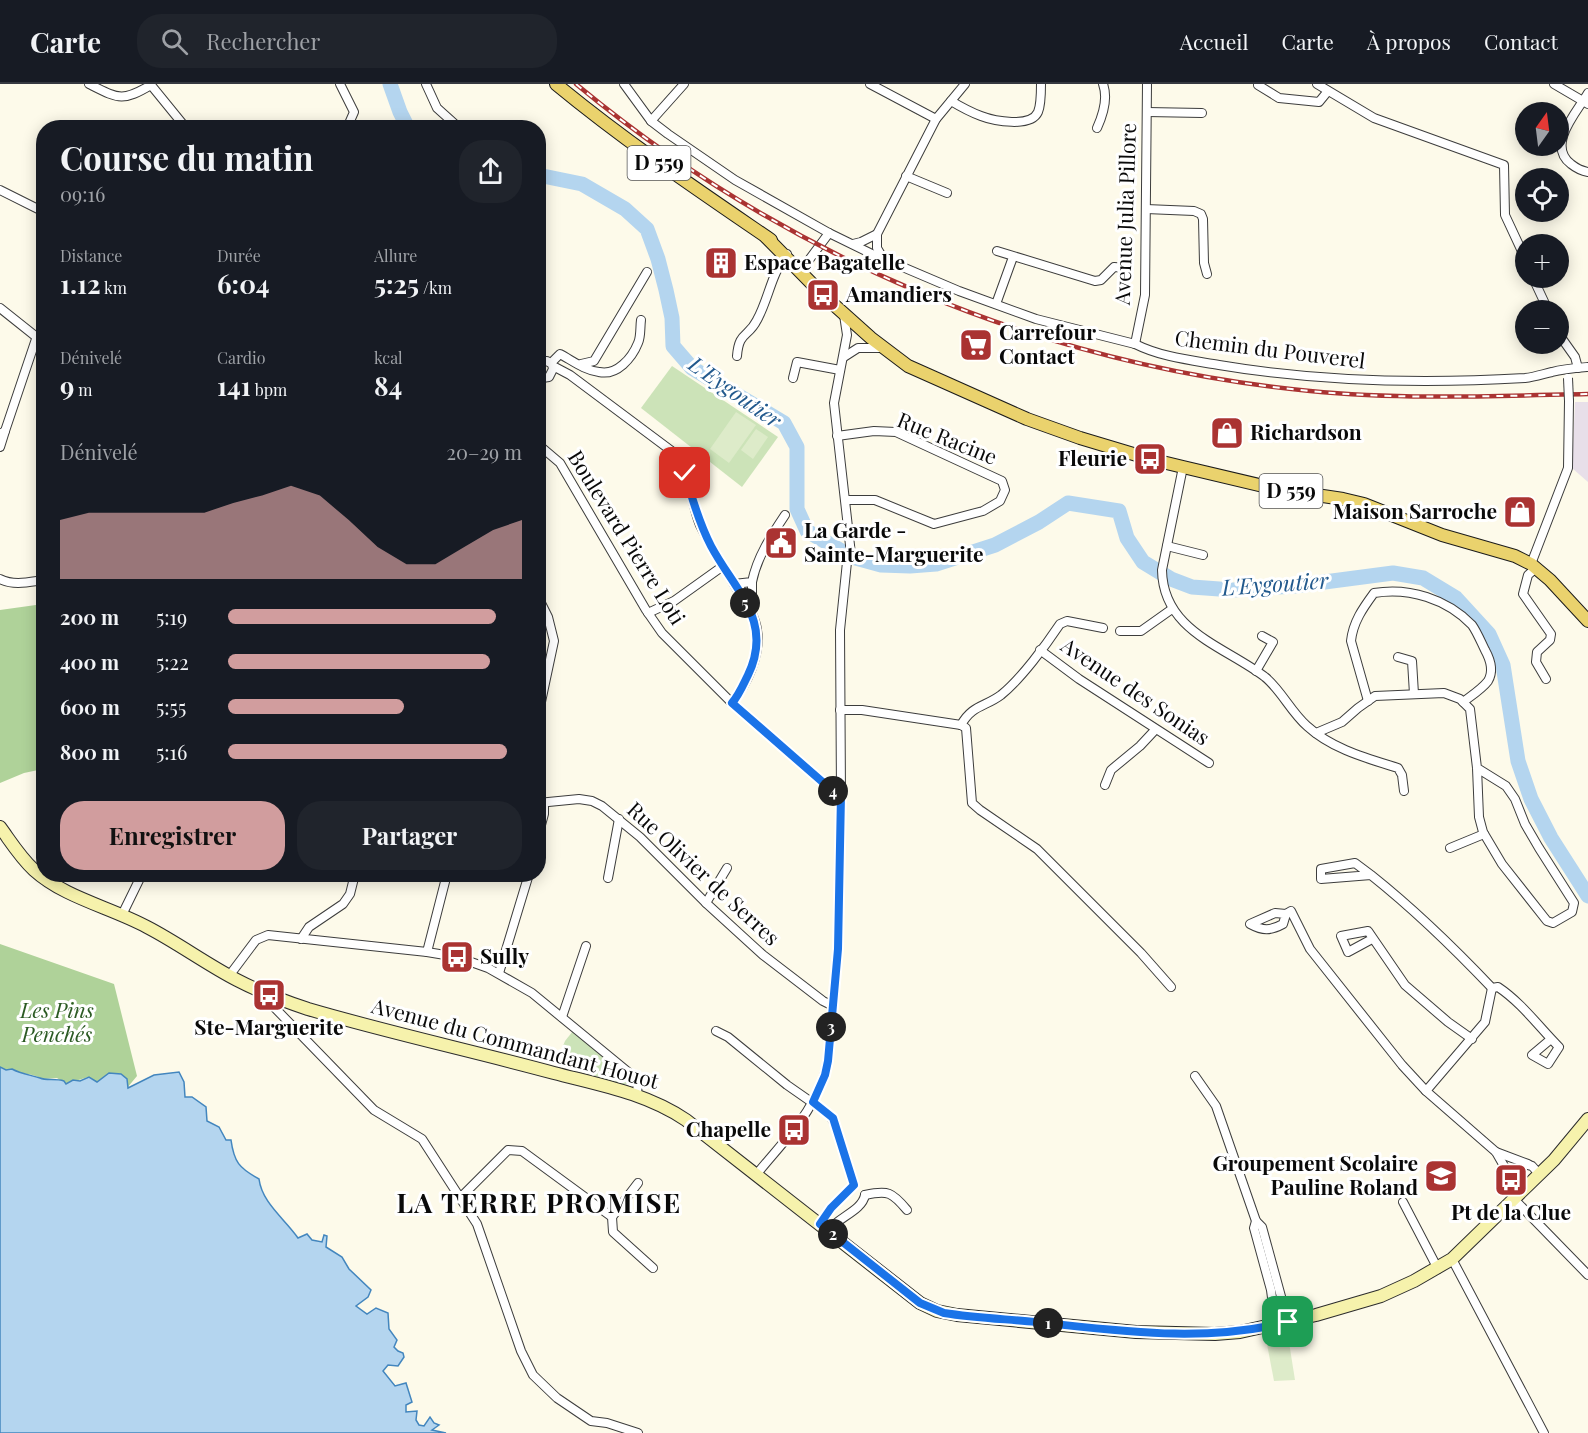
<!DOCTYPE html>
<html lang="fr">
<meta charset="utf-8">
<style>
:root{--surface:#171b24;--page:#20242c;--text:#f1f3f6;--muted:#9ea1a6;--line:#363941;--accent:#d19d9e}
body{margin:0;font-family:"Playfair Display",serif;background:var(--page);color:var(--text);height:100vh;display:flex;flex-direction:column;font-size:22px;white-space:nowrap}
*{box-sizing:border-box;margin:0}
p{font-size:20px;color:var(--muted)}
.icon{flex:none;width:33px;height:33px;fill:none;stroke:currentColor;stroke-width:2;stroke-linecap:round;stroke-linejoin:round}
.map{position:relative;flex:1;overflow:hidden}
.details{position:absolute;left:36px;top:36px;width:510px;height:762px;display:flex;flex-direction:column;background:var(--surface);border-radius:24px;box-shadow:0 3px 15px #0003}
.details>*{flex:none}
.needle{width:39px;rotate:14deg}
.buttons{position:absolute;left:1515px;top:18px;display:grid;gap:12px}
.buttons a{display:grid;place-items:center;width:54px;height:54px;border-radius:50%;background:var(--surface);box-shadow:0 3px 15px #0003;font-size:30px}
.pin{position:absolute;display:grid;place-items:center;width:51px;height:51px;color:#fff;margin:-26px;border-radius:12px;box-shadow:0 3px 9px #0006}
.km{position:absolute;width:30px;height:30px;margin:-15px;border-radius:50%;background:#222;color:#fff;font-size:16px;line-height:30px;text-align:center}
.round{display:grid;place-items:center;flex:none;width:63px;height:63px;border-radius:24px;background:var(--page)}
.headline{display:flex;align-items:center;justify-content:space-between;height:102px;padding:0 24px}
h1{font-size:33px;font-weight:700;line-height:45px}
.figures{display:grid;grid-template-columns:repeat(3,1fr);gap:9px;height:102px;padding:6px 24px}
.figures div{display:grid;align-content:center}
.figures b{font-size:26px;font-weight:700}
.figures small{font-size:16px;font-weight:400}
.figures p{font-size:16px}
.chart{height:168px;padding:12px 24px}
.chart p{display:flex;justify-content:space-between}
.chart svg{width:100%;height:108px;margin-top:6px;fill:var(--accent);opacity:.7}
.button{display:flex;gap:12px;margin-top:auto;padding:12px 24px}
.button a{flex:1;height:69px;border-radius:24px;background:var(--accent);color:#111;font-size:24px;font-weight:700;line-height:69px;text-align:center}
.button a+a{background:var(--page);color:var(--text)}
ul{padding:0 24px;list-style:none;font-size:20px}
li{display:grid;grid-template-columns:96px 72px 1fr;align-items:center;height:45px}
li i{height:15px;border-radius:8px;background:var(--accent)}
header{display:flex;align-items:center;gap:36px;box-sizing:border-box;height:84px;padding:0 30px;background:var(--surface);border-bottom:2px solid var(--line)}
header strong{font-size:28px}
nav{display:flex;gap:33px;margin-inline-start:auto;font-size:21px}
.search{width:420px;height:54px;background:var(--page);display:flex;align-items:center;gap:15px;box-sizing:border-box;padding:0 21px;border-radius:24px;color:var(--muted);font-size:22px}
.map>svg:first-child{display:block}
.industrial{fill:#e8dfe9}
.green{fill:#cce3b8}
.forest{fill:#afd299}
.pitch{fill:#ddebc9}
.water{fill:#b4d5ef;stroke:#4386be;stroke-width:1.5}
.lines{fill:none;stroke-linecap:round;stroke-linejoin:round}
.river{stroke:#b4d5ef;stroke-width:15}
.street-casing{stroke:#3d3d3d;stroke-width:10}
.secondary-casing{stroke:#2c2c2c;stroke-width:14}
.primary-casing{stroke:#1b1b1b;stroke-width:14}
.street{stroke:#fff;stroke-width:8}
.secondary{stroke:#f6f2ac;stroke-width:12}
.primary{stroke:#ead26d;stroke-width:12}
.rail-casing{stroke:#aa3332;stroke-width:4.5}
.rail{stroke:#fff;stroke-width:2;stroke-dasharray:7;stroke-linecap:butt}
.street-bridge-casing{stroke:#3d3d3d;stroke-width:10;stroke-linecap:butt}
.street-bridge{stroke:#fff;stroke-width:8}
.route-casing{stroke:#fff;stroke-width:12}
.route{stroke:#1a73e8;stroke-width:8}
.labels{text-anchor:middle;stroke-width:6;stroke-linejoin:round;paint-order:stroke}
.shield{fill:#fff;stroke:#545454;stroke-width:1.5}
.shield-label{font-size:20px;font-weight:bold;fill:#0a0a0a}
.street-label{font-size:21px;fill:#0a0a0a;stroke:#fff}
.poi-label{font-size:21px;font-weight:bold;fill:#0a0a0a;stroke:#fff;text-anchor:start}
.park-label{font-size:21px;font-style:italic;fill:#2b5a23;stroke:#fff}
.water-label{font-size:22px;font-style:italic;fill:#22598d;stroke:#fff}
.district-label{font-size:27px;font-weight:bold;letter-spacing:1.5px;fill:#0a0a0a;stroke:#fff}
</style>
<header>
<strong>Carte</strong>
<div class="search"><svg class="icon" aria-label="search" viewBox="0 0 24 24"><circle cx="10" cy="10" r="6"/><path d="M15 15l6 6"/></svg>Rechercher</div>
<nav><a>Accueil</a><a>Carte</a><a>À propos</a><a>Contact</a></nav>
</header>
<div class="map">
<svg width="1588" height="1349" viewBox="0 0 1588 1349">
<rect width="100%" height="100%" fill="#fdfaea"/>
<polygon class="industrial" points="1575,318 1588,318 1588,398 1572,384"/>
<g class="green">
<polygon points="672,282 778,353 742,403 641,324"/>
<polygon points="573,947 631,995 630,1000 623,1000 556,980 565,957"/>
</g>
<g class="forest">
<polygon points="43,520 43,685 24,689 0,699 0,526"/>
<path d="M0 860 114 900 137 992 127 1004 97 998 88 993 66 1000 57 994 42 995C33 989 22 991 13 985L6 986 0 983Z"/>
</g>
<g class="pitch">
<polygon points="736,328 756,341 729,379 710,365"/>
<polygon points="756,345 768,353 753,375 741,366"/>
<polygon points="1288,1252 1295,1296 1274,1297 1266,1255"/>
</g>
<path class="water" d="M0 983 6 986 12 985C21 990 31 991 40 994 46 997 56 994 64 997L66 1000 73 996 80 997 89 993 97 998 109 989 121 990 127 995 128 1004 154 991 179 988 184 998 185 1013H192L206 1023 207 1037 219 1043 226 1056H231C234 1078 239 1084 259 1095 262 1119 285 1135 298 1154L307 1150 312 1156 322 1158 324 1151 327 1152 326 1163 342 1173 349 1185 371 1206 368 1213 356 1222 367 1230 376 1224 388 1229 389 1245 397 1256 394 1263 398 1267 403 1269 404 1273 398 1282 388 1281 383 1287 395 1302 406 1299 412 1318 406 1321V1328L417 1327 416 1336 419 1341 424 1342 430 1333 434 1339 439 1341 432 1346 446 1349H0Z"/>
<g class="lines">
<g class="river">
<polyline points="390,0 400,28 408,44"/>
<polyline points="538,91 582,100 625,125 647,145 658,175 666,206 672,234 673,262 692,284 784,339 797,363 797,425 807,447 852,473 881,481 910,482 936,480 995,461 1039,438 1068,419 1119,427 1127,454 1143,478 1171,495 1192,503 1233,506 1294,502 1393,489 1423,494 1456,514 1489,550 1503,581 1518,677 1531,715 1551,754 1588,812"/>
</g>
<defs>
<g id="street">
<path d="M89 0C119 15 122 18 151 1"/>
<polyline points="340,0 354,28 347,44"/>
<polyline points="426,0 437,24 457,42"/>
<path d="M624 0 651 37 668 50 735 96 829 149 872 170 959 207 1036 235 1135 260C1161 273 1190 276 1219 281 1320 298 1423 300 1525 294 1535 293 1543 290 1552 288 1563 285 1576 284 1588 283"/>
<polyline points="870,0 936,35"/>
<polyline points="1317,0 1374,34 1504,81 1505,131 1526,176"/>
<polyline points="1554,0 1588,20"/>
<polyline points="151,1 186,44"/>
<polyline points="1258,1 1279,14 1319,18 1328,7"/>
<path d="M1588 9C1577 28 1546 61 1571 80 1576 84 1582 87 1588 88"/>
<path d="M951 17C961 23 970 28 981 32 994 37 1031 44 1038 28 1041 21 1041 9 1041 0"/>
<polyline points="1147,28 1202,29"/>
<polyline points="651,37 684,0"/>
<path d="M1097 44C1103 31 1108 14 1103 0"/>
<polyline points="906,92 947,109"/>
<polyline points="0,106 44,128"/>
<polyline points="1146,125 1194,127 1201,130 1203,135 1204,179 1207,190"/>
<polyline points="853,160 861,158 877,150"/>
<polyline points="997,167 1095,197 1101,196 1114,183 1126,184"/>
<polyline points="883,174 877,164 877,150 936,35 965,0"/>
<polyline points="800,188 829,149"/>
<polyline points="1533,194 1548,226"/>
<polyline points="996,220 1013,173"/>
<polyline points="0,224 44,259"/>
<polyline points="844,231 847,251 834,319 851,470"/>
<polyline points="1558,249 1575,273 1578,284"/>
<polyline points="1135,260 1145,211 1147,0"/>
<path d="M737 272C739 247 748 254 757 236 769 214 771 190 787 170"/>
<polyline points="844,273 858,264 883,264"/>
<polyline points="538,279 547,277 552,280 553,285 549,293 542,294 538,291"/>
<path d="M551 279 560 270C573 277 584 286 599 288 617 292 632 274 638 259 641 253 640 243 641 236"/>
<polyline points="581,280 594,277 647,188"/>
<path d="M553 282 570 291 673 368C691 387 690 417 700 441 711 463 724 484 737 505 745 518 755 531 757 546 761 571 747 600 732 619"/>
<polyline points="793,294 797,278 840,286"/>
<polyline points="538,312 542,294"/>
<polyline points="0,350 5,347 36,255"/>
<polyline points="837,352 874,347 896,348 1002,397 1005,406 1000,417 983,427 934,440 875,416 846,416"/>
<polyline points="540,362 560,379 646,526 662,549 732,619 834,708 841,711"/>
<polyline points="0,363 5,347"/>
<path d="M1183 383 1162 486C1163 547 1224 562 1265 593 1281 606 1291 628 1307 642 1332 665 1366 674 1398 684L1402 691 1404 707"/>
<polyline points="1167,462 1203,471"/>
<polyline points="1531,480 1568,384 1569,317"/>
<polyline points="1536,484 1528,491 1523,510 1551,550 1550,556 1537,568 1536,578 1546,595"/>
<path d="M0 495C14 502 29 498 44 496"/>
<path d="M734 500 752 498C757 473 771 452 785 431"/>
<polyline points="538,513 548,533 554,557 538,632"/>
<polyline points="752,528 752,498"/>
<polyline points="648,529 674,517 723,482"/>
<polyline points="1120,547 1141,547 1172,525"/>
<polyline points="1040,566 1079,595 1209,679"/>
<polyline points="1398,573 1412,577 1414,610"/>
<polyline points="1256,587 1273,558 1262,552"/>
<path d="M1368 617 1351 557C1353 538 1363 524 1374 509 1409 503 1447 515 1472 541 1477 548 1481 558 1485 566 1490 575 1494 587 1488 597 1482 605 1471 612 1463 618"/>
<polyline points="840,626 862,626 961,641"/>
<polyline points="961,641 966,644 972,719 980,726 1037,765 1141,869 1171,903"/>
<path d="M961 641C972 621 985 623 1001 611 1021 595 1046 561 1060 540L1067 537 1103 544"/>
<polyline points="1316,649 1342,638 1358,624 1375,612 1444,609 1460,615 1470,625 1477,684 1479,733 1483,748 1502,780 1547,837 1553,839 1572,828 1574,819 1539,764 1525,740 1515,715 1506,702 1477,684"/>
<polyline points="538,676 539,678"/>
<polyline points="1105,701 1111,686 1140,662 1155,646"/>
<polyline points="538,719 579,715 592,717 602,722 640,753 706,819 763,871 823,917 833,922"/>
<polyline points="538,752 544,730 544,719"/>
<polyline points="1450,764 1484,750"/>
<path d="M1371 791 1355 779 1321 785V795L1371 791C1415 826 1454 864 1492 904L1498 903C1522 919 1539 943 1559 963L1548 980 1532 971 1551 955"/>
<polyline points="608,794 619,735"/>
<polyline points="706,819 727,784"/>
<path d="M1286 830 1283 840C1270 847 1263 847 1250 840L1275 829 1286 830 1291 827 1310 865 1402 981 1426 1007 1496 1068 1520 1110"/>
<polyline points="122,831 142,790"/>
<polyline points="301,855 309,843 343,820 350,810 355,790"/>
<polyline points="1372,855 1348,868 1341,852 1368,847 1405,901 1448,938 1472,955"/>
<polyline points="427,868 447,790"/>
<polyline points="499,889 529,790"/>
<polyline points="229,892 256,856 268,851 427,868 457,873 488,884 532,909 638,996 637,1011"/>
<polyline points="272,913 272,921 374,1026 422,1055 477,1140 521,1267 533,1291 557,1314 591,1337 607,1339 638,1349"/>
<polyline points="562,933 586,862"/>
<polyline points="716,947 728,953 787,1001 830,1031 835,1040 854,1101"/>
<polyline points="1195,992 1216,1022 1256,1137 1262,1143 1288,1238"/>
<polyline points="1426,1007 1485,938 1492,904"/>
<polyline points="1496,1068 1528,1080"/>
<path d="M756 1091C785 1055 819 1024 828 977L838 865 841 711 840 546 847 478"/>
<polyline points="1511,1096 1514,1087 1523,1080 1532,1082 1540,1091"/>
<path d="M865 1111C888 1106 892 1108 907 1126"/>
<polyline points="461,1113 508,1066 522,1067 612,1133 613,1148 653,1184"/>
<polyline points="1514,1115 1588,1191"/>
<polyline points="1403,1118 1438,1185"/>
<polyline points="612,1133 638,1099"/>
<polyline points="1256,1137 1254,1144 1271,1206 1274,1229 1273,1242"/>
<polyline points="820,1140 831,1124 854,1101"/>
<path d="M828 1147C838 1133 862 1127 865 1111"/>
<polyline points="1452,1175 1544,1349"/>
</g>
<path id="secondary" d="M0 743C11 758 20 773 34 786 65 814 110 823 147 843 178 859 206 880 237 896 260 908 284 917 308 925 390 949 473 967 554 989 600 1001 646 1009 686 1036L920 1219 937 1227 957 1231 1136 1248 1215 1250 1240 1248 1316 1231 1381 1212 1414 1197 1452 1175 1554 1076 1588 1035"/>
<g id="primary">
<path d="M556 0C625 57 698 106 771 156"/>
<polyline points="766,153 823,211 871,254 908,282 926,290 1027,335 1080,354 1150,375 1183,383 1276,405 1343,415 1364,420 1442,451 1515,472 1531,480 1550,496 1588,537"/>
</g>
</defs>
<use href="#street" class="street-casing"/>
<use href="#secondary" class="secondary-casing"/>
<use href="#primary" class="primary-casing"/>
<use href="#street" class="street"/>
<use href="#secondary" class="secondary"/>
<use href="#primary" class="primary"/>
<defs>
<path id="rail" d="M576 0C785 173 1040 281 1310 307 1402 316 1495 312 1588 310"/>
</defs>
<use href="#rail" class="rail-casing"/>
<use href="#rail" class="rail"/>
<defs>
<polyline id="street-bridge" points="1568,294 1569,317"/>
</defs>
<use href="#street-bridge" class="street-bridge-casing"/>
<use href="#street-bridge" class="street-bridge"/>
</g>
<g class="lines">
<defs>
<path id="route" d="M685 389C692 415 699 439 711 462 735 507 774 537 748 591 743 601 739 611 732 619L834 708 841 711 838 865 828 977 825 991 813 1018 833 1034 854 1101 831 1124 820 1140 920 1219 944 1229C975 1234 1006 1235 1036 1238 1122 1247 1203 1259 1288 1238"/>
</defs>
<use href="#route" class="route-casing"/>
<use href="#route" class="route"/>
</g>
<defs>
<symbol id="building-square" viewBox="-11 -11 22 22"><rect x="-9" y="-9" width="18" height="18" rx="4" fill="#aa3332" stroke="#fff"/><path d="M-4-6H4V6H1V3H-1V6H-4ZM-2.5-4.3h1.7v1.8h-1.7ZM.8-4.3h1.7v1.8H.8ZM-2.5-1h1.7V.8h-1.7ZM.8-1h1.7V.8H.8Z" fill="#fff"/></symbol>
<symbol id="bus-square" viewBox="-11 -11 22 22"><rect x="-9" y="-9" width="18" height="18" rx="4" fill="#aa3332" stroke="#fff"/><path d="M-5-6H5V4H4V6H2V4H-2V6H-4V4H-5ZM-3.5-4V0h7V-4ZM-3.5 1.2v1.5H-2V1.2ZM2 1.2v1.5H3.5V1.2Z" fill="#fff"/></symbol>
<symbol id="supermarket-square" viewBox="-11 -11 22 22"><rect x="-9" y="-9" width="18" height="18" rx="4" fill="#aa3332" stroke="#fff"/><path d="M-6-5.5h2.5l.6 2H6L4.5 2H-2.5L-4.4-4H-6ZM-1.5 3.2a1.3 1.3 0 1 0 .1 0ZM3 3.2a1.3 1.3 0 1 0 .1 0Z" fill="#fff"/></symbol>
<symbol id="shop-square" viewBox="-11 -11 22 22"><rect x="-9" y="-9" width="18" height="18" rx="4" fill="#aa3332" stroke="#fff"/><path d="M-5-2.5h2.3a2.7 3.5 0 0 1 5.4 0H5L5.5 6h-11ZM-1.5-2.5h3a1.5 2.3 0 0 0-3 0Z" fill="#fff"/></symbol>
<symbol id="civic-square" viewBox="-11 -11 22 22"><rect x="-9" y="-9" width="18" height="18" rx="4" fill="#aa3332" stroke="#fff"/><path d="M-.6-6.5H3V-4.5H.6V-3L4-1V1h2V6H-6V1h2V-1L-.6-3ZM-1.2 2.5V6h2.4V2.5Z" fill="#fff"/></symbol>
<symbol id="school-square" viewBox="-11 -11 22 22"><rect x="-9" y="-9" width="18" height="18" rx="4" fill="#aa3332" stroke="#fff"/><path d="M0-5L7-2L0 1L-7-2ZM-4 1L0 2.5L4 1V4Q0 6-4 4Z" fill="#fff"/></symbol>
</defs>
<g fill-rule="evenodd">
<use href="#building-square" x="702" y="160" width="38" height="38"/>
<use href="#bus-square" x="804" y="192" width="38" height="38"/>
<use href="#supermarket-square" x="957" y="242" width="38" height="38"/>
<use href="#shop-square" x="1208" y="330" width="38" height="38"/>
<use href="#bus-square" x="1131" y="356" width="38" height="38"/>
<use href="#shop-square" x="1501" y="409" width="38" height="38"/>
<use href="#civic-square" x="762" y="440" width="38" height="38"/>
<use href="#bus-square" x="438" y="854" width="38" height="38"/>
<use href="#bus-square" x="250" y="892" width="38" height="38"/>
<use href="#bus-square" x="775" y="1027" width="38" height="38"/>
<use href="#school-square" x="1422" y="1073" width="38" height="38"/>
<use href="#bus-square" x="1492" y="1077" width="38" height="38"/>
</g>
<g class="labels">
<g class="shield">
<rect x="627.5" y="62" width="63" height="34" rx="4.5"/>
<rect x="1259.5" y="390" width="63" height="34" rx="4.5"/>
</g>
<g class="shield-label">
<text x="659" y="86">D 559</text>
<text x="1291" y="414">D 559</text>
</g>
<g class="street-label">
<text transform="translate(1126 130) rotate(-88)" y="7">Avenue Julia Pillore</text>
<text transform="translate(1270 266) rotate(7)" y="7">Chemin du Pouverel</text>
<text transform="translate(947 355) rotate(22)" y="7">Rue Racine</text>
<text transform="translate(626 454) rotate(58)" y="7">Boulevard Pierre Loti</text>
<text transform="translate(1135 608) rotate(34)" y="7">Avenue des Sonias</text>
<text transform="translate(703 790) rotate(43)" y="7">Rue Olivier de Serres</text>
<text transform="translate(515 960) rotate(15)" y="7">Avenue du Commandant Houot</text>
</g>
<g class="poi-label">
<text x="744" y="186">Espace Bagatelle</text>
<text x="846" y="218">Amandiers</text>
<text x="999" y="256">Carrefour<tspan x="999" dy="24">Contact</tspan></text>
<text x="1250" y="356">Richardson</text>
<text x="1127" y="382" text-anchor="end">Fleurie</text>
<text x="1497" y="435" text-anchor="end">Maison Sarroche</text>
<text x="804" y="454">La Garde -<tspan x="804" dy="24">Sainte-Marguerite</tspan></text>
<text x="480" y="880">Sully</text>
<text x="269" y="951" text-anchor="middle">Ste-Marguerite</text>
<text x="771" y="1053" text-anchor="end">Chapelle</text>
<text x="1418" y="1087" text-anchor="end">Groupement Scolaire<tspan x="1418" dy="24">Pauline Roland</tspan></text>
<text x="1511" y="1136" text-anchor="middle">Pt de la Clue</text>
</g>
<g class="park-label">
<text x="57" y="934">Les Pins<tspan x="57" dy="24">Penchés</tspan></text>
</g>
<g class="water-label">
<text transform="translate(735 308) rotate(35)" y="8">L'Eygoutier</text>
<text transform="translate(1275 500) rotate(-4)" y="8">L'Eygoutier</text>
</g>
<g class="district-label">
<text x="539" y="1129">LA TERRE PROMISE</text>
</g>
</g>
</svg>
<div class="buttons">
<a><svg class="needle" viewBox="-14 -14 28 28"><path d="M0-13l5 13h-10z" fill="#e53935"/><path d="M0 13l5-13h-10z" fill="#9ea1a6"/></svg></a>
<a><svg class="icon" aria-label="locate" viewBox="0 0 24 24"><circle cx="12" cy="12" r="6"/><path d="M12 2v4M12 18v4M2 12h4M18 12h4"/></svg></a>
<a>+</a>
<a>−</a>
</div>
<div class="pin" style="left:1288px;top:1238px;background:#1e9e55"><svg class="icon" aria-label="arrive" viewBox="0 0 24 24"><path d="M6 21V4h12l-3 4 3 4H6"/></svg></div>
<div class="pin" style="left:685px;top:389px;background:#d93025"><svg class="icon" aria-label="check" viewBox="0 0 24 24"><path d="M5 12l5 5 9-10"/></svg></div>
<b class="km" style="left:1048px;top:1239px">1</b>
<b class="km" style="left:833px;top:1150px">2</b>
<b class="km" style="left:831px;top:943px">3</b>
<b class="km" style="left:833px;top:707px">4</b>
<b class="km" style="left:745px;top:519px">5</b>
<section class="details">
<div class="headline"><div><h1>Course du matin</h1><p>09:16</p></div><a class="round"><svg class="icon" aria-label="share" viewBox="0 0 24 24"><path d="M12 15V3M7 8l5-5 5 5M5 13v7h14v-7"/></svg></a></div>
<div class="figures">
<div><p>Distance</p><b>1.12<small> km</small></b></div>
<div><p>Durée</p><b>6:04</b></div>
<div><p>Allure</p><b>5:25<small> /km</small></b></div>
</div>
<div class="figures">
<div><p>Dénivelé</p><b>9<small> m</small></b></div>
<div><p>Cardio</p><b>141<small> bpm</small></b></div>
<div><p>kcal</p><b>84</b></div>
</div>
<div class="chart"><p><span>Dénivelé</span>20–29 m</p>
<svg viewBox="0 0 160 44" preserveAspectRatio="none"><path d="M0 44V20L10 17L20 17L30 17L40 17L50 17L60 13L70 10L80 6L90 10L100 20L110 31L120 38L130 38L140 31L150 24L160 20V44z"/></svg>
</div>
<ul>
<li><b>200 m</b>5:19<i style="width:91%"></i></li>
<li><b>400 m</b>5:22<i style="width:89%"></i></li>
<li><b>600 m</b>5:55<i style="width:60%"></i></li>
<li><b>800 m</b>5:16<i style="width:95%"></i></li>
</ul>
<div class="button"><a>Enregistrer</a><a>Partager</a></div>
</section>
</div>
